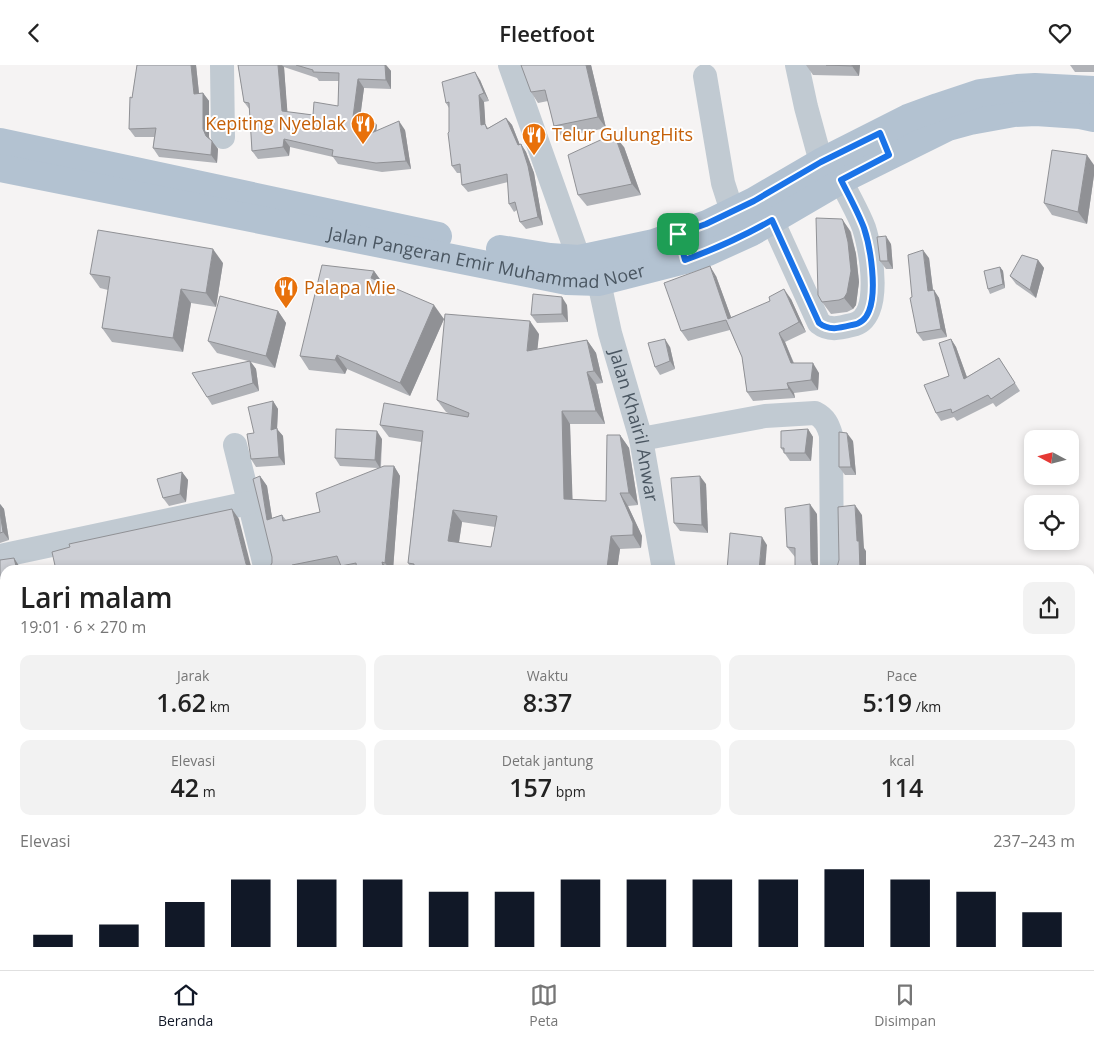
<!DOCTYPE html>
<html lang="id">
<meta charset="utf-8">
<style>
:root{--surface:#fff;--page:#f2f2f2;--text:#222;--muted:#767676;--line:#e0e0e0;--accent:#111827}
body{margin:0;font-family:"Open Sans",sans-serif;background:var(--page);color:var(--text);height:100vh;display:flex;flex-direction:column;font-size:19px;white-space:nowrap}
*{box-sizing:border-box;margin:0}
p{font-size:16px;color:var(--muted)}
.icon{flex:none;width:28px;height:28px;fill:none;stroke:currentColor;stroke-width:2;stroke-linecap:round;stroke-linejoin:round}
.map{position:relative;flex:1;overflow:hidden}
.drawer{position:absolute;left:0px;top:500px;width:1095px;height:405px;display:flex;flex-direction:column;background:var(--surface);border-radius:15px 15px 0 0;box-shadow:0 2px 8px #0003}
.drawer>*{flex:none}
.needle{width:32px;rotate:277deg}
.controls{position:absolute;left:1024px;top:365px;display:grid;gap:10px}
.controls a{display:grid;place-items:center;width:55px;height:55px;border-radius:10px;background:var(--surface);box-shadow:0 2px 8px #0003;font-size:25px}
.pin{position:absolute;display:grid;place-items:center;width:42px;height:42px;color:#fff;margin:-21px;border-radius:10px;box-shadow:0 2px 8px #0006}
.round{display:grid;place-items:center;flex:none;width:52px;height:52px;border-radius:10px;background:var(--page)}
.overview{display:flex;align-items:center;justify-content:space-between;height:85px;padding:0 20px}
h1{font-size:28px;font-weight:600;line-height:38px}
.metrics{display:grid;grid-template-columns:repeat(3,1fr);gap:8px;height:85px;padding:5px 20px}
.metrics div{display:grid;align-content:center;border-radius:10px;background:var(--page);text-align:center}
.metrics b{font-size:25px;font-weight:600}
.metrics small{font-size:14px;font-weight:400}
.metrics p{font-size:14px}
.chart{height:140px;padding:10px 20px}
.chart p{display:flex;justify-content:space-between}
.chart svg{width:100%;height:90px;margin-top:5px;stroke:var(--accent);stroke-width:6}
header{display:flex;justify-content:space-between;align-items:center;height:65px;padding:0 20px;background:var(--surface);font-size:22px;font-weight:600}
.tab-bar{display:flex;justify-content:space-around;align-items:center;height:70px;border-top:1px solid var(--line);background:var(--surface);font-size:14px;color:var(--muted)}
.tab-bar a{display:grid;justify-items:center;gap:2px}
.tab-bar .active{color:var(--accent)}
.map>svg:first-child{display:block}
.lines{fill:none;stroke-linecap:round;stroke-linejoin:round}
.minor{stroke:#c1cad2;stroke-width:24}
.major{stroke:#b3c2d1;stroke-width:28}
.wall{fill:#b0b2b7;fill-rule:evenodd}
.shaded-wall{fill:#909195}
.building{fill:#cdcfd5;stroke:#909195;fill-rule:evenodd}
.route-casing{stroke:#fff;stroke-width:10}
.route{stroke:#1a73e8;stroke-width:6}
.labels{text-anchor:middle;stroke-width:4;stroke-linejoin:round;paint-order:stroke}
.food-label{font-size:18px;fill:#c56008;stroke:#fff;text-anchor:start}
.street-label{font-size:18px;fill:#4a5661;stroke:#fff}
</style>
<header><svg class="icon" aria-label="back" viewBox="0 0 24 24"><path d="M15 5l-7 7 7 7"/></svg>Fleetfoot<svg class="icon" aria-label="heart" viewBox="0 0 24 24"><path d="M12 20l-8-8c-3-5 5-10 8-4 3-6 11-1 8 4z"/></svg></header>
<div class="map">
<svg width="1094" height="905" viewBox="0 0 1094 905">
<rect width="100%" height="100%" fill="#f5f3f3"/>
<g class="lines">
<g class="minor">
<polyline points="222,0 223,72"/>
<polyline points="510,0 579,194"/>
<polyline points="797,0 806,42 821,97"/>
<polyline points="705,11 723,118 732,146"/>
<path d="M772 155 819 258C829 266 840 263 852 260 884 254 871 185 864 163 858 147 848 131 841 115"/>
<path id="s1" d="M599 217 610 268 641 374 664 505"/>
<path d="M641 374 765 351 815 348C825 353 828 360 831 370L832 505"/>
<polyline points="235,380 266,505"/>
<polyline points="0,491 249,438"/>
<polyline points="0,860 5,866"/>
<polyline points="26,900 29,905"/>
<polyline points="307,900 308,905"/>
<polyline points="384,900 386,905"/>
<polyline points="656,905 656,900"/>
</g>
<g class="major">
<polyline points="0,77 438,171"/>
<path id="s2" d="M0 103 567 216 599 217 685 195 708 187 752 167 841 115 948 62 970 56 1014 48 1036 47 1080 50 1094 53"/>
<polyline points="500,184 550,192 579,194 654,178 707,159 754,136 821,97 908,53 938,42 980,28 1017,23 1035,22 1094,25"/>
</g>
</g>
<g class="wall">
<polygon points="137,0 196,0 199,28 203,28 209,36 209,72 210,75 218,84 217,98 159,92 153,83 154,72 135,72 129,64 132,33"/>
<path d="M238 0H386L391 6V24L364 23 360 52 377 60 376 66 405 65 411 104 382 107 338 99 333 92 290 82 289 91 258 94 252 86 250 45 244 37ZM284 2 317 13 319 16H339L338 41 313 50 287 47Z"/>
<polygon points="521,0 591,0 606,63 562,72 554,61 548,36 538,38 531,27"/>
<polygon points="806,0 860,0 859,11 813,10"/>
<polygon points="1070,0 1094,0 1094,7 1075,7"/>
<polygon points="480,15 489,36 484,37 485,59 488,63 506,53 512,60 520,80 521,79 526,87 534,108 543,160 526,164 520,157 517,145 514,147 509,139 508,117 468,127 462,120 461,108 457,108 452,101 449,67 449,43 446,38"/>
<polygon points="624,82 641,130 587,141 578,130"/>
<polygon points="1094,100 1094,110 1087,159 1052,150 1044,138"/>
<polygon points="842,154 851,167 856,189 859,217 856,240 853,244 847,247 831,249 822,237"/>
<polygon points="891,179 893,204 886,204 880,196"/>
<polygon points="929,193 933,225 939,233 947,272 923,276 917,268 912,232"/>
<polygon points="1038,195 1044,203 1036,233 1016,219 1010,211"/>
<polygon points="223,198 216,242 191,238 183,287 112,277 102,263 108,225 100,223 90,209"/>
<polygon points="1000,202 1003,206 1005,223 990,229 988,224"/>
<polygon points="374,206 382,217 444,254 410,331 347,304 345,309 309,305 300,291"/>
<polygon points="716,211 731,252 791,234 806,267 785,277 794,298 819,308 818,325 794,328 795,333 753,336 747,327 742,292 730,265 688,276 681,266"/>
<polygon points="567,240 568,257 537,258 531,250"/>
<polygon points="278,246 286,258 275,303 251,297 256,304 259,326 212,340 207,332 248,296 217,288 208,276"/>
<path d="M539 269 537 284 587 275 596 288 603 318 596 319 605 359H570L572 434 606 436 620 370 629 383 638 440 628 441 642 471 641 483 620 484 617 505H413L408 498 421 377 389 372 380 360 450 349 446 347 437 335ZM462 457 495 462 491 482 459 478Z"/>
<polygon points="951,274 956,282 967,312 999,293 1020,326 996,342 993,338 957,356 954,352 941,356 936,348 949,311"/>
<polygon points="670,282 675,304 660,310 655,302"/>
<polygon points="273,336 278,344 277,364 283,371 285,400 256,402 251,394"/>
<polygon points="808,364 813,372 811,396 790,396 781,383"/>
<polygon points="382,374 381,402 394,401 400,411 393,505 344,505 341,501 323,505 268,505 272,498 272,492 260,411 267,421 272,453 282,450 286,455 320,447 378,403 340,401 335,393"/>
<polygon points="853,376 856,410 845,410 839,402"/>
<polygon points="182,407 188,415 186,437 169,441 163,433"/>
<polygon points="706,419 708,468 680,466 674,458"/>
<polygon points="0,439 4,444 9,475 0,478"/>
<polygon points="817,449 818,505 795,505 795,492 787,482"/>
<polygon points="14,493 19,501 5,505 5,522 0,523 0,495"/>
<polygon points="0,550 2,563 5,567 5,629 0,630"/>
<polygon points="0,648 4,659 0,660"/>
<polygon points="64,900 143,900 135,905 67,905"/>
<polygon points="315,900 342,900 332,905 316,905 315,903"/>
<polygon points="531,900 636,900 635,905 541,905 541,901 532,902"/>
</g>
<g class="shaded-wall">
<polygon points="191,0 196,0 200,38 194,29"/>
<polygon points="278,0 282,0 284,2 288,54 282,46"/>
<polygon points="385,0 386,0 391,6 391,24 386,15"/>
<polygon points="586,0 591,0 606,63 598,52"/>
<polygon points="852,0 860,0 859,11 852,1"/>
<polygon points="475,7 480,15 489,36 484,28"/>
<polygon points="358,14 364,23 359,61 353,52"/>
<polygon points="203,28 209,36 209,72 211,79 206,71 203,64"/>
<polygon points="479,30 484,37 486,67 481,60"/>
<polygon points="371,52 377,60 375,77 369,69"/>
<polygon points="506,53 512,60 523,88 518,80"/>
<polygon points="399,56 405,65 411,104 406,96"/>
<polygon points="615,71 624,82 641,130 632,119"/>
<polygon points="284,74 290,82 289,91 283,82"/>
<polygon points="212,76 218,84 217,98 211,90"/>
<polygon points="521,79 526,87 534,108 543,160 538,152"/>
<polygon points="1087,90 1094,100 1094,110 1087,159 1078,147"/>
<polygon points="842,154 850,166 856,189 859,217 856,240 853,244 844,233"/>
<polygon points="886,171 891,179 893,204 888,196"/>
<polygon points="213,184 223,198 216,242 206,228"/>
<polygon points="923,185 929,193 934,234 928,226"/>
<polygon points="1038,195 1044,203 1036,233 1030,225"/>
<polygon points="710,201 716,211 735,263 728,254"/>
<polygon points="1000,202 1003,206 1005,223 1003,219"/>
<polygon points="374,206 384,220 371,213"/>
<polygon points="181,224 191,238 183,287 173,273"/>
<polygon points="784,224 791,234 806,267 799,257"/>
<polygon points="934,225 939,233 947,272 941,264"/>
<polygon points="562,232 567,240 568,257 562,249"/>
<polygon points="434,240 444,254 410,331 400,318"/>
<polygon points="278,246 286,258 275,303 266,291"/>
<polygon points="530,256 539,269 536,299 527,286"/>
<polygon points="779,268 785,277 797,307 791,298"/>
<polygon points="665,274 670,282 675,304 670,296"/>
<polygon points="951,274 956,282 970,321 964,314"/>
<polygon points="587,275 596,288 603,318 594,306"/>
<polygon points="337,290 347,304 345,309 335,295"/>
<polygon points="250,296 256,304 259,326 253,318"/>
<polygon points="813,298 819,308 818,325 811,315"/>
<polygon points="587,307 596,319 605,359 596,346"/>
<polygon points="787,318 794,328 795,333 789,324"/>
<polygon points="273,336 278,344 277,364 283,371 285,400 279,392 271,365"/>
<polygon points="562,346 570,359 573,446 564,434"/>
<polygon points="808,364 813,372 811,396 805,388"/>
<polygon points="377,366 382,374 380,403 375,395"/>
<polygon points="847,368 853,376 856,410 851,402"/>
<polygon points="620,370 629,383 638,440 629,428"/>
<polygon points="394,401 400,411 393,505 391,505 385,498"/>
<polygon points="182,407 188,415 186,437 180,429"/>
<polygon points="260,411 267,421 274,465 267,455"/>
<polygon points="700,411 706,419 708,468 702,460"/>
<polygon points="620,428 628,441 642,471 641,483 633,470"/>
<polygon points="0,439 4,444 9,475 3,467 0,447"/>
<polygon points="810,439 817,449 818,505 815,505 813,501 811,496"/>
<polygon points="855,440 862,450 864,483 866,486 866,505 860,505 857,476"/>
<polygon points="232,444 239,454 252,505 250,505 246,499"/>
<polygon points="453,445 462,457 457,489 448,476"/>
<polygon points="611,471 620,484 617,505 609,505 607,503"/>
<polygon points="762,472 767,480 765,505 759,505"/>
<polygon points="14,493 19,501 20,505 17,505"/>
<polygon points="382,497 388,505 384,505"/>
<polygon points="0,550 3,573 0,568"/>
<polygon points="0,648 4,659 0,653"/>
<polygon points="288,900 294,900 294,905 291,905"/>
<polygon points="488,900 494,900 494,905 487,905"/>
<polygon points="564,900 566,900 569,905 564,905"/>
<polygon points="629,900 636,900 635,905 629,905"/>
<polygon points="863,900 870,900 869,905 863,905"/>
</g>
<g class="building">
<polygon points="137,0 191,0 194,29 203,28 203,64 206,71 212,76 211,90 153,83 156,63 129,64 130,32 132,33"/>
<polygon points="238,0 278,0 282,46 313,50 314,37 338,41 339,8 313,7 313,5 296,0 385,0 386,15 358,14 353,52 371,52 369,69 399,56 406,96 376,98 332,91 333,85 284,74 283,82 252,86 249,38 244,37"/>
<polygon points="521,0 586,0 598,52 554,61 545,25 531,27"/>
<polygon points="826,0 852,0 852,1"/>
<polygon points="475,7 484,28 479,30 481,60 485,59 487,64 506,53 518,80 521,79 528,101 538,152 520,157 515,137 509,139 507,109 462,120 460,99 452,101 448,68 449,67 449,37 446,38 442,17"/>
<polygon points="609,71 615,71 632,119 578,130 568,90"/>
<polygon points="1052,85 1087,90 1078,147 1044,138"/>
<polygon points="816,153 842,154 843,156 848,177 851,206 847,228 844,233 839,235 822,237 818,230"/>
<polygon points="98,165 213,184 206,228 181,224 173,273 102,263 110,212 90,209"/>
<polygon points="886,171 888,196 880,196 877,172"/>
<polygon points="923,185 928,226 934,225 941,264 917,268 910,233 912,232 908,190"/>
<polygon points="1022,190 1038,195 1030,225 1010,211"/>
<polygon points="322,200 374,206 371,213 434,240 400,318 337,290 335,295 300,291"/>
<polygon points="710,201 728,254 770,236 769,232 784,224 799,257 779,268 791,298 813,298 811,315 787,318 789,324 747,327 742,292 726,255 681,266 664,218"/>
<polygon points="1000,202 1003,219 988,224 984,206"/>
<polygon points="533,229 562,232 562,249 531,250"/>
<polygon points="220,231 278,246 266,291 208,276"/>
<path d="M445 249 530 256 527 286 587 275 594 306 587 307 596 346H562L564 434 606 436 607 370H620L629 428H620L633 458V470L611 471 607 503 600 504 552 501V505H520L515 504 514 505H491L462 501 461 505H444L414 501V499L408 498 423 366 380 360 384 338 468 352 469 348 437 335ZM453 445 497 451 491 482 448 476Z"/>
<polygon points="665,274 670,296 655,302 648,278"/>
<polygon points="951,274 964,314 999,293 1015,318 991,334 988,330 952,348 951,344 936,348 924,320 949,311 939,278"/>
<polygon points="250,296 253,318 207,332 192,308"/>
<polygon points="273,336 271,365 277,363 279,392 251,394 247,369 254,368 248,342"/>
<polygon points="336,364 377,366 375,395 335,393"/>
<polygon points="808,364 805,388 784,388 784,383 781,383 781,366"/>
<polygon points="839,367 847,368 851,402 839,402"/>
<polygon points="384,401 394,401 385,498 382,497 384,505 357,505 356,498 341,501 337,491 292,500 294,505 268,505 272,498 272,492 253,414 260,411 267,455 282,450 283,456 320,447 316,428"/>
<polygon points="182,407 180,429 163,433 157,414"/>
<polygon points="700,411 702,460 674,458 671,413"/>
<polygon points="810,439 811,496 813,501 816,505 795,505 795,483 787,482 785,443"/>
<polygon points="855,440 857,476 859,476 860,505 834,505 837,502 839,495 838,442"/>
<polygon points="232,444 246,499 250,505 56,505 52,487 70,482 69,479"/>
<polygon points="0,447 3,467 0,468"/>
<polygon points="730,468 762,472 759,505 727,505"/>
<polygon points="14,493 17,505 5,505 5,512 0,514 0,495"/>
<polygon points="3,563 5,571 5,620 0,621 0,564"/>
<polygon points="64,900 115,900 107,904 108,905 67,905"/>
<polygon points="208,900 288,900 289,902 294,905 211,905"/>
<polygon points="392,900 424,900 426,905 394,905"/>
<polygon points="462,900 488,900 487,905 463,905"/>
<rect x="541" y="900" width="23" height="5"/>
<rect x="596" y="900" width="33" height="5"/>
<polygon points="824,900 863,900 863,905 823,905"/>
</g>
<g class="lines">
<defs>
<path id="route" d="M880 68 889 90 841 115C849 131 858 147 864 163 871 184 877 226 869 246 866 254 860 259 852 260 840 263 829 266 819 258L772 155C744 171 715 184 685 195L678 169 706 159 754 136 821 97Z"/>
</defs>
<use href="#route" class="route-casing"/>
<use href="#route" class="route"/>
</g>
<defs>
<symbol id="restaurant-pin" viewBox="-11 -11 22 30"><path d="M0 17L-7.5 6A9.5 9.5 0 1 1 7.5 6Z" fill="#e8710a" stroke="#fff"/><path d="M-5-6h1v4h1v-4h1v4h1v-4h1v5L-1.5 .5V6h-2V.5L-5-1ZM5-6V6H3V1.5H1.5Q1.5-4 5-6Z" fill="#fff"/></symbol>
</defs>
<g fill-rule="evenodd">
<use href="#restaurant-pin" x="349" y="45" width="28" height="38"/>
<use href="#restaurant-pin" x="520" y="56" width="28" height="38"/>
<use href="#restaurant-pin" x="272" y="209" width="28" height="38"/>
</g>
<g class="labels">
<g class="food-label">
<text x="346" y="65" text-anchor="end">Kepiting Nyeblak</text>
<text x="552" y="76">Telur GulungHits</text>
<text x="304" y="229">Palapa Mie</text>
</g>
<g class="street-label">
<text dy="6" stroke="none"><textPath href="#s2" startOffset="496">Jalan Pangeran Emir Muhammad Noer</textPath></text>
<text dy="6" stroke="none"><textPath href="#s1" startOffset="148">Jalan Khairil Anwar</textPath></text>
</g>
</g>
</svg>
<div class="controls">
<a><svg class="needle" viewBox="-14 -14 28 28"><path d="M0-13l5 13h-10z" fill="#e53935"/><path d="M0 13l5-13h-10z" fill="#767676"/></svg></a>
<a><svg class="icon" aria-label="locate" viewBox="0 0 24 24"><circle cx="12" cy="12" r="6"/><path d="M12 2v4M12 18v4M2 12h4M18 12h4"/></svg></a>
</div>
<div class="pin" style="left:678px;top:169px;background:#1e9e55"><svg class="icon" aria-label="arrive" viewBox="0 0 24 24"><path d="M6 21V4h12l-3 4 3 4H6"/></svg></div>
<section class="drawer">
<div class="overview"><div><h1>Lari malam</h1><p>19:01 · 6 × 270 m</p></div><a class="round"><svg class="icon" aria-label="share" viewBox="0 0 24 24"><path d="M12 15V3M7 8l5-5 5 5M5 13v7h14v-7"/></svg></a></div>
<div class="metrics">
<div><p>Jarak</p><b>1.62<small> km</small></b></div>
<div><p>Waktu</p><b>8:37</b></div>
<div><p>Pace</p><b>5:19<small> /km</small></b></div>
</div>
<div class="metrics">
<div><p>Elevasi</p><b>42<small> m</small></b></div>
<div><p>Detak jantung</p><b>157<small> bpm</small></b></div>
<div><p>kcal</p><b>114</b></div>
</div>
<div class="chart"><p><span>Elevasi</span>237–243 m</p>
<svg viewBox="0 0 160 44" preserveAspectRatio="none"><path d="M5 44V38M15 44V33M25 44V22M35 44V11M45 44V11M55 44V11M65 44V17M75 44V17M85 44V11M95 44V11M105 44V11M115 44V11M125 44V6M135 44V11M145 44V17M155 44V27"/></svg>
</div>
</section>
</div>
<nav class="tab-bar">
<a class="active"><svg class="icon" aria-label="home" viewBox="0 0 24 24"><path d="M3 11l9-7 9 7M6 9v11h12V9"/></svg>Beranda</a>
<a><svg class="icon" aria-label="map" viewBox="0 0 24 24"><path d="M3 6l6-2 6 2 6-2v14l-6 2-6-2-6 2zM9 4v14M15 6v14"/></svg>Peta</a>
<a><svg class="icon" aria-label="saved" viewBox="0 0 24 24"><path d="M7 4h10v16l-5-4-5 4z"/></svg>Disimpan</a>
</nav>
